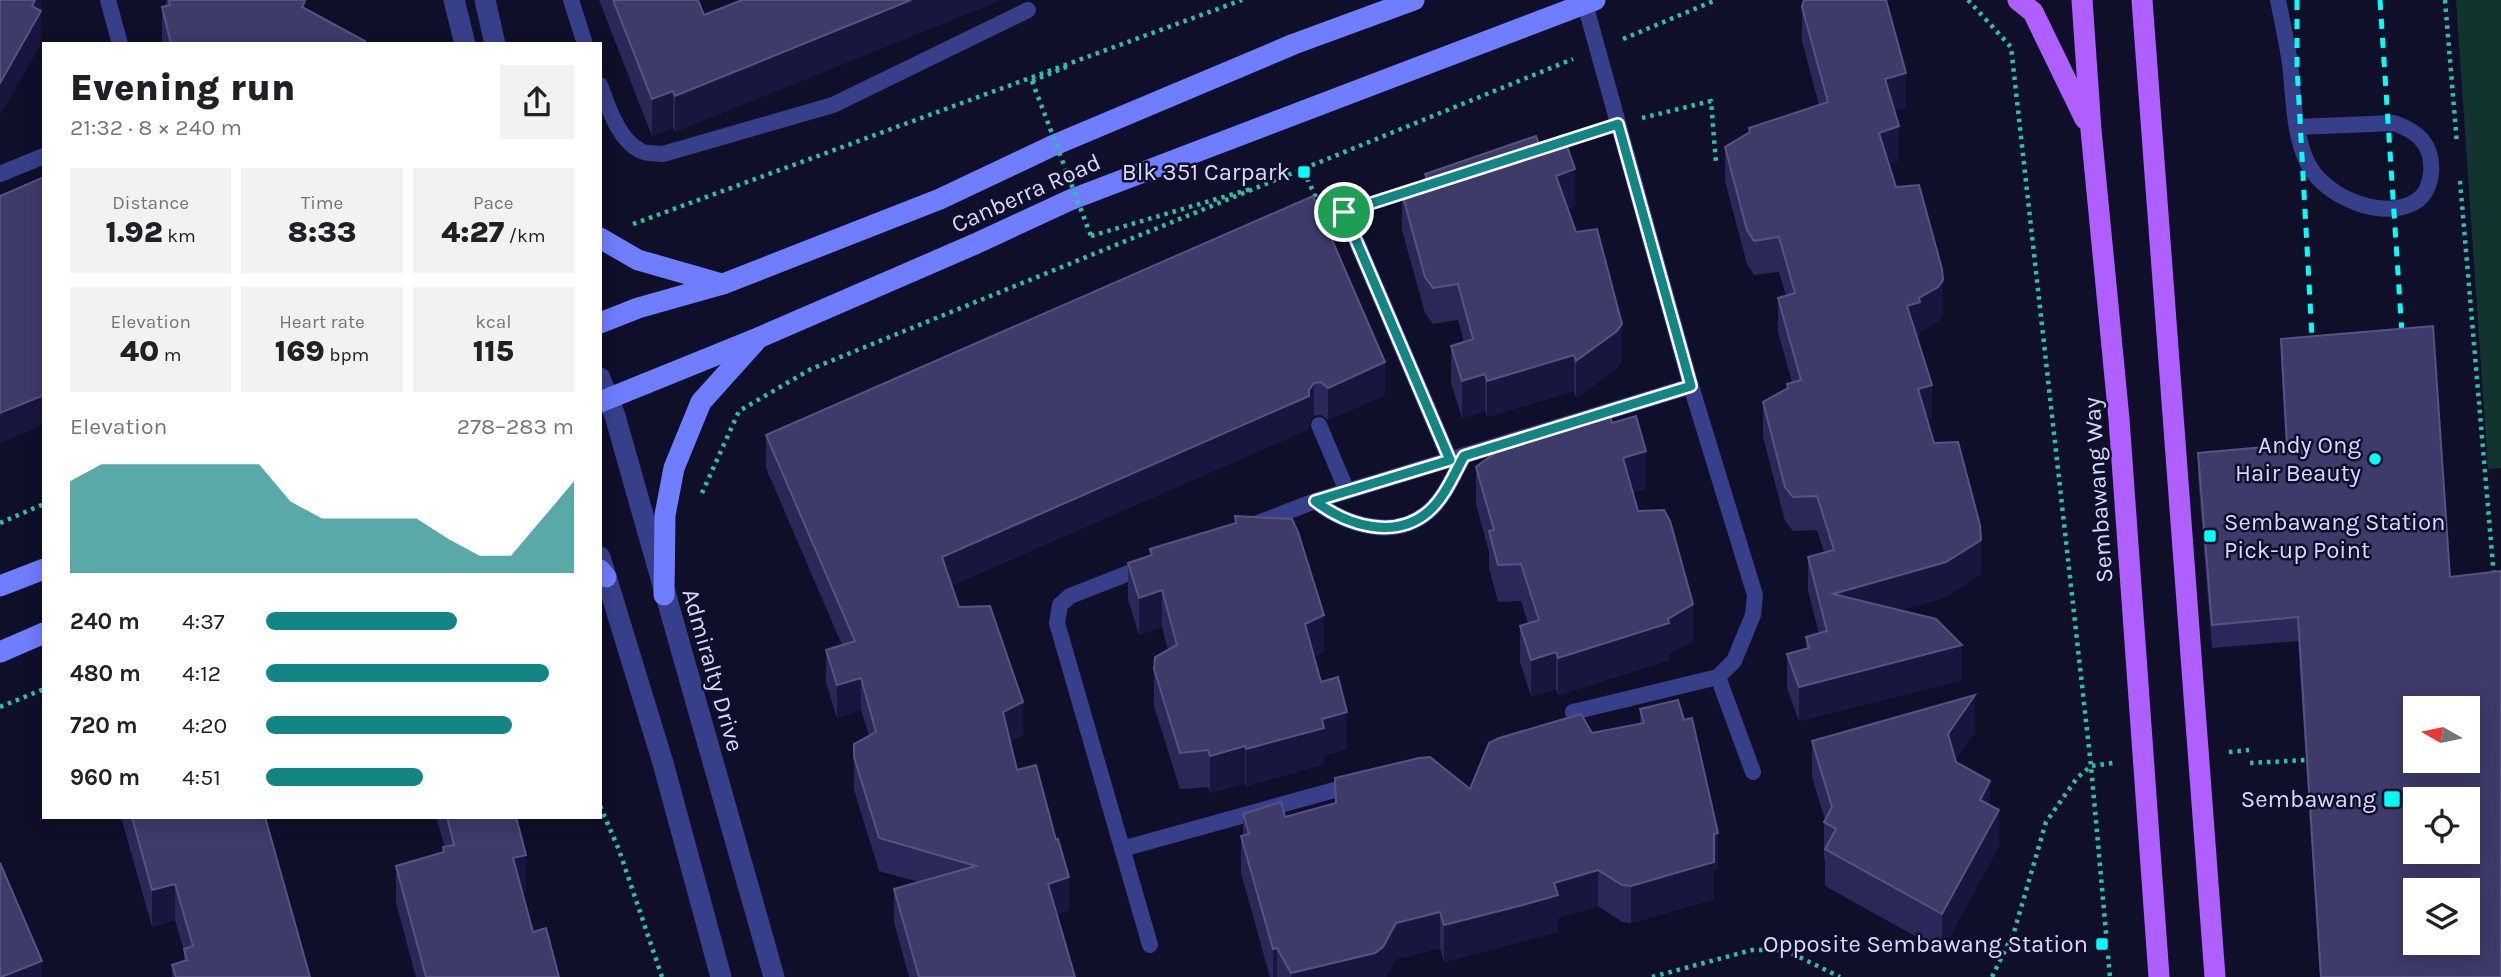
<!DOCTYPE html>
<meta charset="utf-8">
<style>
:root{--surface:#fff;--page:#f2f2f2;--text:#202124;--muted:#757577;--accent:#138584}
body{margin:0;font-family:Karla,sans-serif;background:var(--page);color:var(--text);height:100vh;display:flex;flex-direction:column;font-size:26px;white-space:nowrap}
*{box-sizing:border-box;margin:0}
p{font-size:23px;color:var(--muted)}
.icon{flex:none;width:38px;height:38px;fill:none;stroke:currentColor;stroke-width:2;stroke-linecap:round;stroke-linejoin:round}
.map{position:relative;flex:1;overflow:hidden}
.drawer{position:absolute;left:42px;top:42px;width:560px;height:777px;display:flex;flex-direction:column;background:var(--surface);border-radius:0px;box-shadow:0 4px 18px #0003}
.drawer>*{flex:none}
.needle{width:46px;rotate:279deg}
.fabs{position:absolute;left:2403px;top:696px;display:grid;gap:14px}
.fabs a{display:grid;place-items:center;width:77px;height:77px;border-radius:0px;background:var(--surface);box-shadow:0 4px 18px #0003;font-size:35px}
.pin{position:absolute;display:grid;place-items:center;width:60px;height:60px;color:#fff;margin:-30px;border:4px solid #fff;border-radius:50%;box-shadow:0 2px 7px #0007}
.round{display:grid;place-items:center;flex:none;width:74px;height:74px;border-radius:0px;background:var(--page)}
.overview{display:flex;align-items:center;justify-content:space-between;height:119px;padding:0 28px}
h1{font-size:38px;font-weight:800;line-height:52px}
.figures{display:grid;grid-template-columns:repeat(3,1fr);gap:10px;height:119px;padding:7px 28px}
.figures div{display:grid;align-content:center;border-radius:0px;background:var(--page);text-align:center}
.figures b{font-size:30px;font-weight:800}
.figures small{font-size:19px;font-weight:400}
.figures p{font-size:19px}
.chart{height:196px;padding:14px 28px}
.chart p{display:flex;justify-content:space-between}
.chart svg{width:100%;height:126px;margin-top:7px;fill:var(--accent);opacity:.7}
ul{padding:0 28px;list-style:none;font-size:23px}
li{display:grid;grid-template-columns:112px 84px 1fr;align-items:center;height:52px}
li i{height:18px;border-radius:9px;background:var(--accent)}
.map>svg:first-child{display:block}
.green{fill:#11342f}
.lines{fill:none;stroke-linecap:round;stroke-linejoin:round}
.path{stroke:#29c2a6;stroke-width:4.5;stroke-dasharray:3.5 5;stroke-linecap:butt}
.lane{stroke:#373f8b;stroke-width:16}
.street{stroke:#373f8b;stroke-width:21}
.secondary{stroke:#6f7dff;stroke-width:21}
.primary{stroke:#af5fff;stroke-width:21}
.rail{stroke:#04fff9;stroke-width:5;stroke-dasharray:10 9;stroke-linecap:butt}
.path-bridge{stroke:#29c2a6;stroke-width:4.5;stroke-dasharray:3.5 5;stroke-linecap:butt}
.wall{fill:#2b2759}
.shaded-wall{fill:#18163e}
.building{fill:#3e3a6a;stroke:#565382;stroke-width:2;fill-rule:evenodd}
.route-casing{stroke:#fff;stroke-width:14}
.route{stroke:#138584;stroke-width:9}
.poi-dot{fill:#04fff9;stroke:#100f2a;stroke-width:2.5}
.labels{text-anchor:middle;stroke-width:5;stroke-linejoin:round;paint-order:stroke}
.poi-label{font-size:24px;fill:#d8d8ff;stroke:#100f2a;text-anchor:end}
.street-label{font-size:24px;fill:#d8d8ff;stroke:#100f2a}
</style>
<div class="map">
<svg width="2501" height="977" viewBox="0 0 2501 977">
<rect width="100%" height="100%" fill="#100f2a"/>
<polygon class="green" points="2456,0 2501,0 2501,468 2488,469"/>
<g class="lines">
<g class="path">
<polyline points="1968,0 2011,47 2091,766 2110,977"/>
<polyline points="2445,0 2457,144"/>
<polyline points="1623,39 1716,0"/>
<polyline points="1032,81 1071,65"/>
<polyline points="1642,118 1711,101 1716,163"/>
<polyline points="1562,141 1594,131"/>
<polyline points="1303,173 1304,172 1319,204"/>
<polyline points="2460,181 2494,577"/>
<polyline points="1369,203 1410,189"/>
<polyline points="633,224 1242,0"/>
<polyline points="1091,236 1254,188"/>
<polyline points="702,493 739,411 811,369 1573,59"/>
<polyline points="0,523 44,504"/>
<polyline points="0,707 44,689"/>
<polyline points="2229,752 2249,750"/>
<polyline points="2250,763 2306,760"/>
<polyline points="600,806 619,850 662,977"/>
<polyline points="1652,977 1752,950 1785,950 1840,977"/>
<polyline points="1992,977 2014,932 2046,822 2077,778 2091,766 2113,763"/>
</g>
<g class="lane">
<polyline points="108,0 120,44"/>
<polyline points="571,0 585,44"/>
<path d="M2278 0C2282 21 2287 42 2290 64 2294 97 2293 133 2308 164 2325 197 2382 221 2415 202 2435 190 2436 155 2421 139 2414 131 2405 127 2394 123L2297 127"/>
<path d="M600 85C608 106 618 140 641 151 646 154 656 153 663 154L833 105 1028 10"/>
<polyline points="0,174 44,156"/>
<polyline points="1344,212 1450,460"/>
<polyline points="1319,425 1347,491"/>
<path d="M1315 501C1346 525 1395 541 1429 511 1445 497 1454 474 1464 456"/>
<polyline points="1250,526 1315,501 1691,386"/>
<polyline points="1147,566 1070,596 1060,605 1057,623 1150,945"/>
<polyline points="1718,677 1753,772"/>
<polyline points="1573,712 1718,677 1734,661 1753,615 1755,595 1691,386 1585,4"/>
<polyline points="1122,849 1356,784"/>
</g>
<g class="street">
<polyline points="454,0 465,44"/>
<polyline points="485,0 495,44"/>
<polyline points="600,378 615,416 774,977"/>
<polyline points="600,557 663,763 721,977"/>
</g>
<g class="secondary">
<polyline points="600,238 638,260 722,284"/>
<polyline points="600,323 638,308 723,284 940,199 1052,146 1294,44 1414,0"/>
<polyline points="600,402 758,338 975,244 1070,200 1595,0"/>
<polyline points="600,570 606,577"/>
<polyline points="0,586 44,569"/>
<polyline points="664,595 665,515 674,468 701,402 755,342"/>
<polyline points="0,652 44,633"/>
</g>
<g class="primary">
<polyline points="2018,0 2033,12 2085,119"/>
<polyline points="2082,0 2091,130 2119,419 2159,977"/>
<polyline points="2142,0 2215,977"/>
</g>
<g class="rail">
<polyline points="2297,0 2297,66 2313,355"/>
<polyline points="2380,0 2403,349"/>
</g>
<polyline class="path-bridge" points="1032,81 1091,236"/>
</g>
<g class="wall">
<polygon points="166,0 303,0 305,9 365,44 162,44 162,7 166,6"/>
<polygon points="599,0 698,0 675,132 673,128 652,136"/>
<polygon points="1802,7 1906,107 1894,110 1899,160 1889,164 1896,187 1943,314 1938,321 1920,332 1920,336 1917,337 1932,419 1927,421 1981,574 1946,597 1899,610 1962,680 1799,721 1787,688 1787,654 1806,648 1806,637 1819,634 1808,591 1808,557 1824,552 1817,530 1793,531 1785,521 1763,437 1763,402 1787,389 1787,384 1792,382 1778,332 1778,298 1786,296 1779,272 1754,275 1747,264 1725,181 1725,147 1749,133 1749,128 1819,105 1802,41"/>
<polygon points="1539,144 1575,206 1568,208 1622,361 1617,368 1576,398 1574,391 1487,417 1485,411 1462,418 1451,383 1451,346 1464,342 1458,320 1433,324 1425,313 1402,230 1402,193 1425,179 1425,174"/>
<polygon points="1313,196 1385,395 1328,420 1321,415 1314,416 1309,422 1309,429 952,585 959,607 1023,735 1010,741 1017,770 1069,910 1056,914 1075,977 909,977 894,922 894,889 919,882 879,871 854,790 854,744 869,736 861,710 837,718 826,683 826,650 842,645 766,468 766,435"/>
<polygon points="2281,339 2450,577 2501,977 2320,977 2298,641 2212,648 2198,477 2198,453 2286,445 2281,362"/>
<polygon points="1612,423 1646,488 1633,492 1638,511 1693,641 1669,654 1669,660 1558,695 1556,689 1531,696 1520,662 1520,626 1528,623 1521,601 1498,602 1489,568 1489,552 1476,504 1476,467 1523,441"/>
<polygon points="1235,516 1324,652 1314,656 1321,682 1347,749 1324,755 1324,764 1246,786 1245,783 1210,793 1208,787 1180,789 1154,706 1154,669 1168,650 1162,627 1139,635 1128,599 1128,563 1150,556 1150,549 1235,524"/>
<polygon points="1640,709 1718,869 1714,870 1714,899 1631,923 1622,922 1598,906 1558,918 1558,932 1523,941 1444,962 1440,948 1396,959 1386,977 1270,977 1241,873 1241,836 1243,835 1243,814 1285,817 1470,789 1592,733 1640,723"/>
<polygon points="1975,732 1955,760 1990,805 1999,846 1942,951 1825,886 1825,860 1824,859 1824,822 1825,820 1812,777 1812,741"/>
<polygon points="121,817 265,817 310,977 172,977 172,965 184,961 184,951 175,920 152,927"/>
<polygon points="436,817 516,817 526,891 522,892 533,932 559,977 416,977 396,903 396,866 443,852 443,847 445,847"/>
</g>
<g class="shaded-wall">
<polygon points="35,0 41,0 41,44 0,115 0,83 32,6"/>
<polygon points="911,0 1002,0 675,132 675,96"/>
<polygon points="1906,73 1906,107 1885,113 1885,79"/>
<polygon points="673,91 673,128 652,136 652,99"/>
<polygon points="1899,126 1899,160 1879,167 1879,133"/>
<polygon points="1575,169 1575,206 1556,213 1556,176"/>
<polygon points="1943,280 1943,314 1938,321 1920,332 1920,336 1907,340 1907,306 1919,298"/>
<polygon points="1622,324 1622,361 1617,368 1576,398 1576,361"/>
<polygon points="1574,355 1574,391 1487,417 1487,381"/>
<polygon points="1385,362 1385,395 1328,420 1328,388"/>
<polygon points="1485,374 1485,411 1462,418 1462,381"/>
<polygon points="1314,383 1314,416 1309,422 1309,429 942,589 942,557 1309,390"/>
<polygon points="1932,385 1932,419 1918,424 1918,389"/>
<polygon points="44,395 44,425 0,443 0,413"/>
<polygon points="1646,451 1646,488 1623,494 1623,458"/>
<polygon points="1981,540 1981,574 1946,597 1833,628 1833,594"/>
<polygon points="1162,590 1162,627 1139,635 1139,598"/>
<polygon points="1693,604 1693,641 1669,654 1669,660 1558,695 1558,658 1668,619"/>
<polygon points="1324,615 1324,652 1305,660 1305,624"/>
<polygon points="1962,645 1962,680 1799,721 1799,687"/>
<polygon points="1556,652 1556,689 1531,696 1531,660"/>
<polygon points="861,678 861,710 837,718 837,685"/>
<polygon points="1975,695 1975,732 1948,770 1948,734"/>
<polygon points="1023,702 1023,735 1003,745 1003,712"/>
<polygon points="1347,712 1347,749 1324,755 1324,764 1246,786 1246,749 1322,719"/>
<polygon points="1245,746 1245,783 1210,793 1210,756"/>
<polygon points="1990,781 1990,818 1980,800"/>
<polygon points="1999,810 1999,846 1942,951 1942,914"/>
<polygon points="1718,833 1718,869 1714,870 1714,899 1631,923 1631,886 1714,834"/>
<polygon points="526,855 526,891 513,895 513,858"/>
<polygon points="1598,870 1598,906 1558,918 1558,932 1444,962 1444,925 1554,883"/>
<polygon points="1069,877 1069,910 1048,916 1048,884"/>
<polygon points="175,884 175,920 152,927 152,890"/>
<polygon points="1440,912 1440,948 1396,959 1386,977 1291,977 1291,973 1396,923"/>
<polygon points="1277,948 1277,977 1273,977 1273,949"/>
<polygon points="42,961 42,977 1,977"/>
</g>
<g class="building">
<polygon points="0,0 35,0 32,6 41,11 0,83"/>
<polygon points="169,0 303,0 305,1 302,7 365,41 363,44 171,44 162,7 170,5"/>
<polygon points="613,0 698,0 704,15 742,0 911,0 675,96 673,91 652,99"/>
<polygon points="1804,0 1886,0 1906,73 1885,79 1899,126 1879,133 1896,187 1919,185 1942,269 1943,280 1938,287 1919,298 1920,302 1907,306 1932,385 1918,389 1934,443 1958,442 1980,525 1981,540 1946,562 1833,594 1936,619 1962,645 1799,687 1787,654 1809,648 1806,637 1827,631 1808,557 1834,550 1817,496 1793,497 1785,487 1763,402 1788,388 1787,384 1801,380 1778,298 1795,293 1779,237 1754,241 1747,230 1725,147 1750,132 1749,128 1828,102 1802,7"/>
<polygon points="1563,135 1575,169 1556,176 1576,232 1597,229 1622,324 1617,331 1576,361 1574,355 1487,381 1485,374 1462,381 1451,346 1473,339 1458,284 1433,288 1425,277 1402,193 1427,178 1425,174 1536,136 1539,144"/>
<polygon points="44,177 44,395 0,413 0,196"/>
<polygon points="1313,196 1385,362 1328,388 1321,382 1314,383 1309,390 1309,396 942,557 959,607 990,606 1023,702 1003,712 1017,770 1036,765 1056,840 1058,839 1069,877 1048,884 1075,977 919,977 894,889 976,866 879,838 854,757 854,744 876,732 861,678 837,685 826,650 855,641 766,435"/>
<path d="M2433 326 2450 577 2501 571V977H2321L2298 617 2212 625 2198 453 2287 445 2281 339ZM2415 709H2468V761H2415ZM2415 800H2468V852H2415ZM2415 891H2468V943H2415Z"/>
<polygon points="1610,415 1612,423 1636,416 1646,451 1623,458 1638,511 1664,510 1670,521 1693,604 1668,619 1669,623 1558,658 1556,652 1531,660 1520,626 1539,620 1521,564 1498,565 1489,531 1494,530 1476,467 1521,434 1523,441"/>
<polygon points="1235,516 1292,519 1298,532 1324,615 1305,624 1321,682 1338,677 1347,712 1322,719 1324,728 1246,749 1245,746 1210,756 1208,750 1180,753 1154,669 1155,657 1177,645 1162,590 1139,598 1128,563 1152,555 1150,549 1236,523"/>
<polygon points="1975,695 1948,734 1956,762 1990,781 1980,800 1999,810 1942,914 1825,849 1836,829 1824,822 1832,807 1812,741"/>
<polygon points="1678,700 1684,720 1692,718 1718,833 1714,834 1714,862 1631,886 1622,885 1598,870 1554,883 1558,895 1523,905 1444,925 1440,912 1396,923 1383,947 1375,953 1291,973 1277,948 1273,949 1241,836 1249,834 1243,814 1281,802 1285,817 1336,803 1335,778 1419,758 1430,757 1470,789 1489,743 1499,738 1581,714 1592,733 1644,723 1640,709"/>
<polygon points="132,817 265,817 310,977 176,977 172,965 187,960 184,949 193,946 175,884 152,890"/>
<polygon points="447,817 516,817 526,855 513,858 533,932 546,928 559,977 426,977 396,866 444,852 443,847 454,845"/>
<polygon points="0,863 42,961 1,977 0,977"/>
</g>
<g class="lines">
<defs>
<path id="route" d="M1618 124 1691 386 1464 456C1454 474 1445 497 1429 511 1395 541 1346 525 1315 501L1450 460 1344 212Z"/>
</defs>
<use href="#route" class="route-casing"/>
<use href="#route" class="route"/>
</g>
<g class="poi-dot">
<rect x="1297" y="165" width="14" height="14" rx="3.5"/>
<circle cx="2375" cy="459" r="7"/>
<rect x="2203" y="529" width="14" height="14" rx="3.5"/>
<rect x="2383" y="790" width="18" height="18" rx="3.5"/>
<rect x="2095" y="937" width="14" height="14" rx="3.5"/>
</g>
<g class="labels">
<g class="poi-label">
<text x="1290" y="180">Blk 351 Carpark</text>
<text x="2361" y="453">Andy Ong<tspan x="2361" dy="28">Hair Beauty</tspan></text>
<text x="2224" y="530" text-anchor="start">Sembawang Station<tspan x="2224" dy="28">Pick-up Point</tspan></text>
<text x="2376" y="807">Sembawang</text>
<text x="2088" y="952">Opposite Sembawang Station</text>
</g>
<g class="street-label">
<text transform="translate(1026 193) rotate(-24)" y="8">Canberra Road</text>
<text transform="translate(2098 490) rotate(-94)" y="8">Sembawang Way</text>
<text transform="translate(713 670) rotate(74)" y="8">Admiralty Drive</text>
</g>
</g>
</svg>
<div class="fabs">
<a><svg class="needle" viewBox="-14 -14 28 28"><path d="M0-13l5 13h-10z" fill="#e53935"/><path d="M0 13l5-13h-10z" fill="#757577"/></svg></a>
<a><svg class="icon" aria-label="locate" viewBox="0 0 24 24"><circle cx="12" cy="12" r="6"/><path d="M12 2v4M12 18v4M2 12h4M18 12h4"/></svg></a>
<a><svg class="icon" aria-label="layers" viewBox="0 0 24 24"><path d="M12 4l9 5-9 5-9-5zM3 14l9 5 9-5"/></svg></a>
</div>
<div class="pin" style="left:1344px;top:212px;background:#1e9e55"><svg class="icon" aria-label="arrive" viewBox="0 0 24 24"><path d="M6 21V4h12l-3 4 3 4H6"/></svg></div>
<section class="drawer">
<div class="overview"><div><h1>Evening run</h1><p>21:32 · 8 × 240 m</p></div><a class="round"><svg class="icon" aria-label="share" viewBox="0 0 24 24"><path d="M12 15V3M7 8l5-5 5 5M5 13v7h14v-7"/></svg></a></div>
<div class="figures">
<div><p>Distance</p><b>1.92<small> km</small></b></div>
<div><p>Time</p><b>8:33</b></div>
<div><p>Pace</p><b>4:27<small> /km</small></b></div>
</div>
<div class="figures">
<div><p>Elevation</p><b>40<small> m</small></b></div>
<div><p>Heart rate</p><b>169<small> bpm</small></b></div>
<div><p>kcal</p><b>115</b></div>
</div>
<div class="chart"><p><span>Elevation</span>278–283 m</p>
<svg viewBox="0 0 160 44" preserveAspectRatio="none"><path d="M0 44V12L10 6L20 6L30 6L40 6L50 6L60 6L70 19L80 25L90 25L100 25L110 25L120 32L130 38L140 38L150 25L160 12V44z"/></svg>
</div>
<ul>
<li><b>240 m</b>4:37<i style="width:62%"></i></li>
<li><b>480 m</b>4:12<i style="width:92%"></i></li>
<li><b>720 m</b>4:20<i style="width:80%"></i></li>
<li><b>960 m</b>4:51<i style="width:51%"></i></li>
</ul>
</section>
</div>
